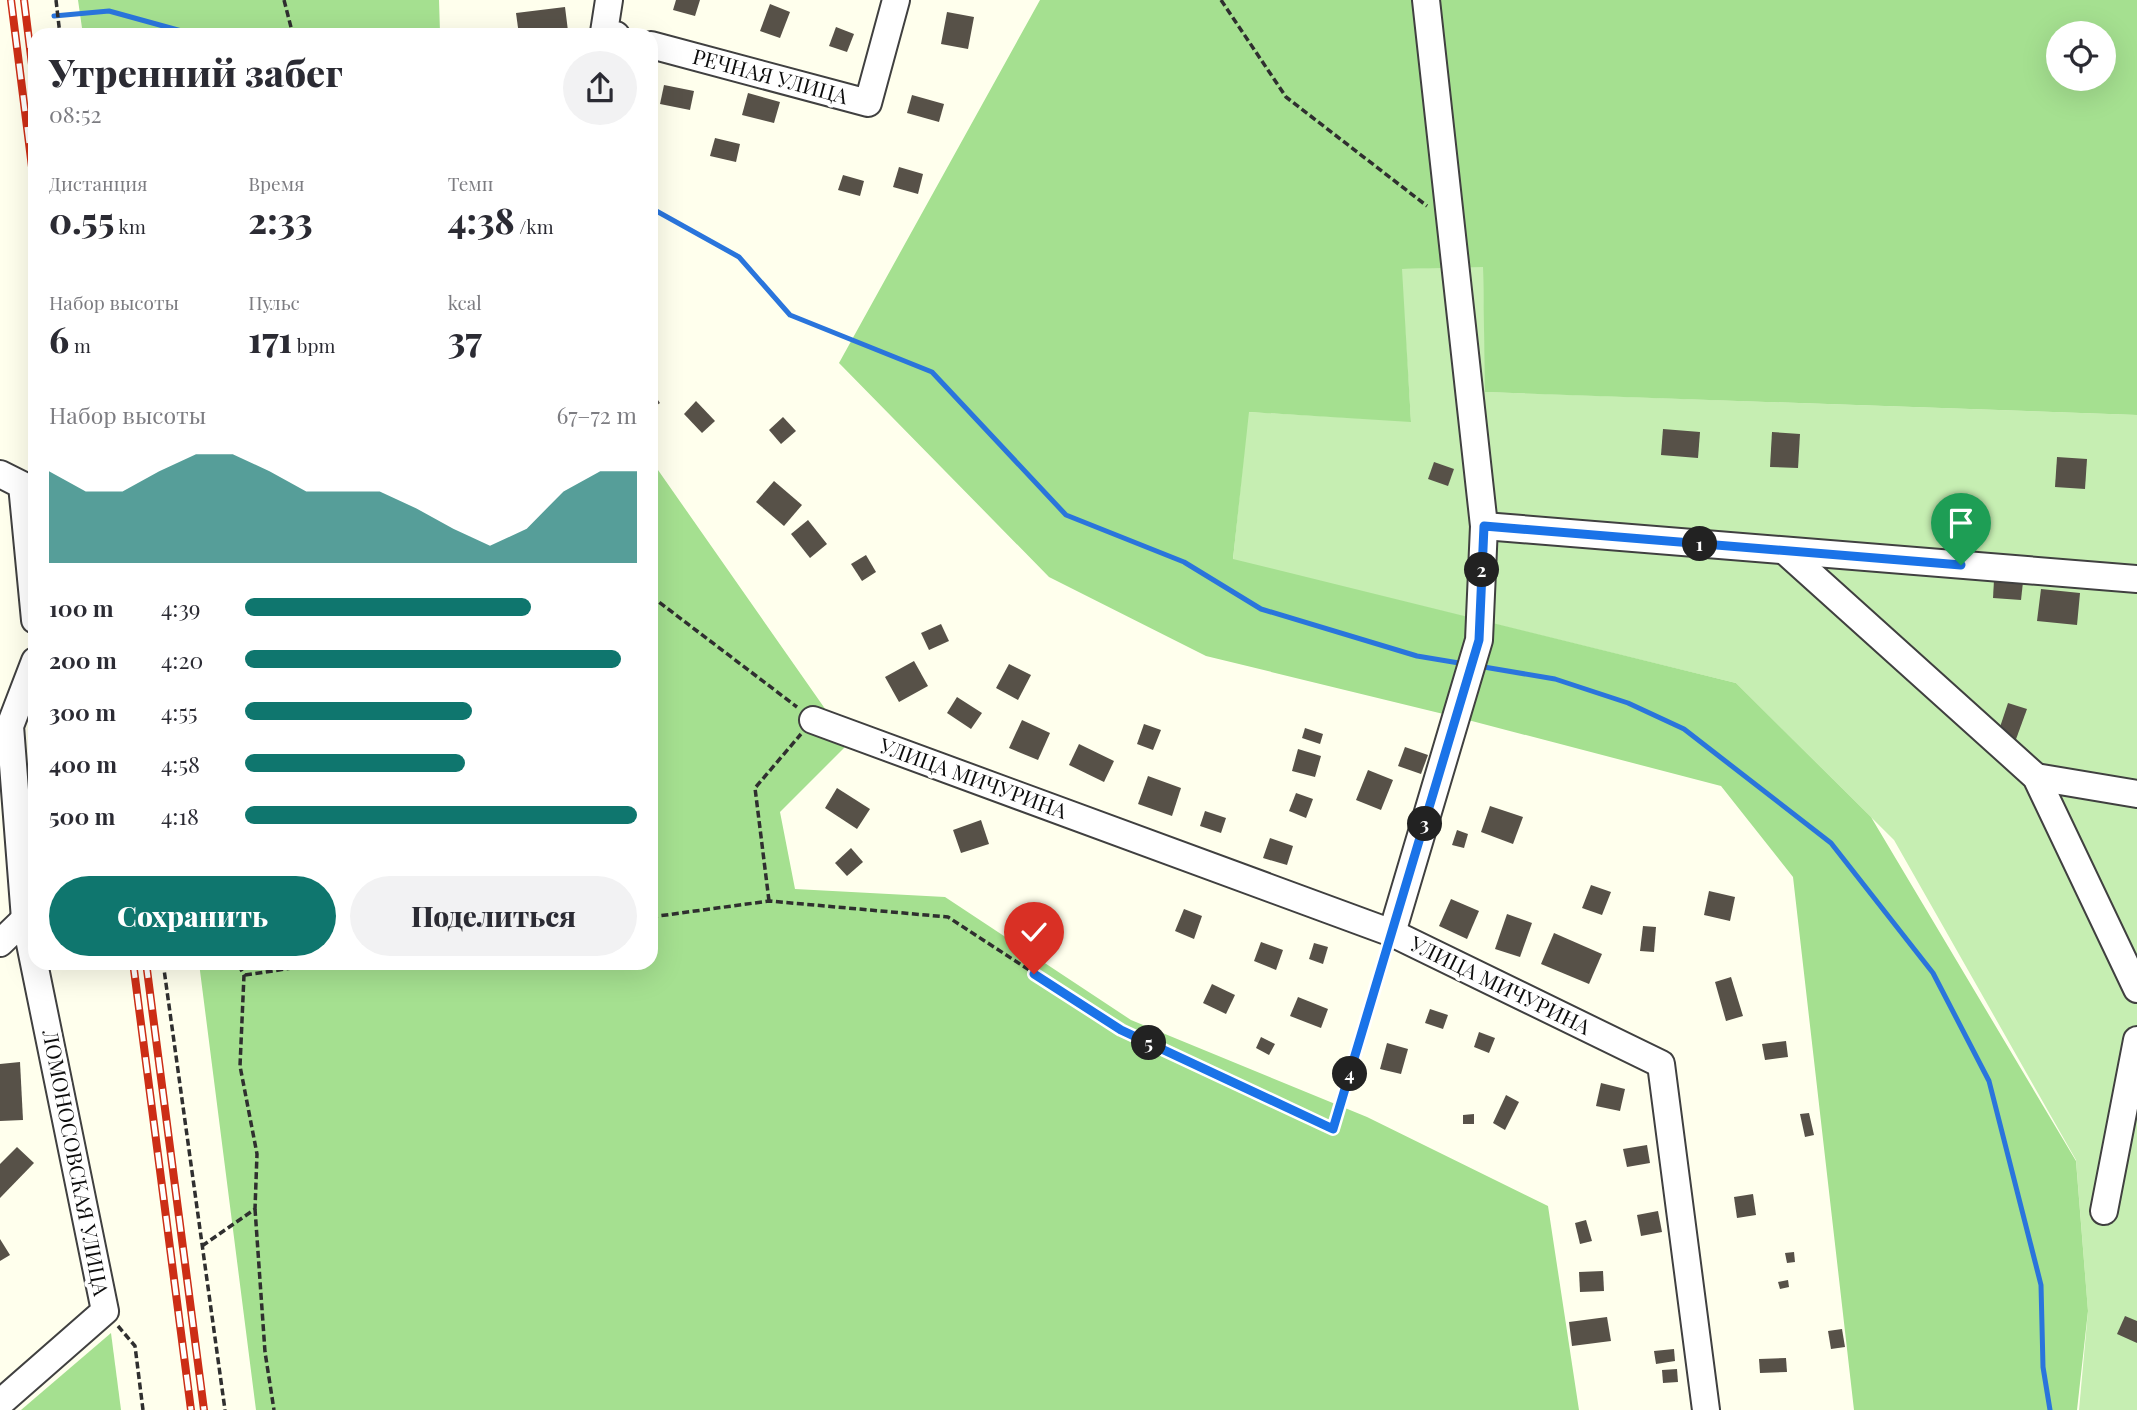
<!DOCTYPE html>
<html lang="ru">
<meta charset="utf-8">
<style>
:root{--surface:#fff;--page:#f2f2f3;--text:#2b2b33;--muted:#7c7c81;--accent:#0f766e}
body{margin:0;font-family:"Playfair Display",serif;background:var(--page);color:var(--text);height:100vh;display:flex;flex-direction:column;font-size:26px;white-space:nowrap}
*{box-sizing:border-box;margin:0}
p{font-size:23px;color:var(--muted)}
.icon{flex:none;width:38px;height:38px;fill:none;stroke:currentColor;stroke-width:2;stroke-linecap:round;stroke-linejoin:round}
.map{position:relative;flex:1;overflow:hidden}
.panel{position:absolute;left:28px;top:28px;width:630px;height:942px;display:flex;flex-direction:column;background:var(--surface);border-radius:21px;box-shadow:0 7px 28px #0002}
.panel>*{flex:none}
.controls{position:absolute;left:2046px;top:21px;display:grid;gap:14px}
.controls a{display:grid;place-items:center;width:70px;height:70px;border-radius:50%;background:var(--surface);box-shadow:0 7px 28px #0002;font-size:35px}
.pin{position:absolute;display:grid;place-items:center;width:60px;height:60px;color:#fff;margin:-72px -30px;border-radius:50% 50% 50% 0;rotate:-45deg;box-shadow:0 0 7px #0007}
.pin .icon{rotate:45deg}
.km{position:absolute;width:35px;height:35px;margin:-18px;border-radius:50%;background:#222;color:#fff;font-size:19px;line-height:35px;text-align:center}
.round{display:grid;place-items:center;flex:none;width:74px;height:74px;border-radius:37px;background:var(--page)}
.overview{display:flex;align-items:center;justify-content:space-between;height:119px;padding:0 21px}
h1{font-size:38px;font-weight:800;line-height:52px}
.metrics{display:grid;grid-template-columns:repeat(3,1fr);gap:10px;height:119px;padding:7px 21px}
.metrics div{display:grid;align-content:center}
.metrics b{font-size:35px;font-weight:800}
.metrics small{font-size:19px;font-weight:400}
.metrics p{font-size:19px}
.chart{height:196px;padding:14px 21px}
.chart p{display:flex;justify-content:space-between}
.chart svg{width:100%;height:126px;margin-top:7px;fill:var(--accent);opacity:.7}
.cta{display:flex;gap:14px;margin-top:auto;padding:14px 21px}
.cta a{flex:1;height:80px;border-radius:42px;background:var(--accent);color:#fff;font-size:28px;font-weight:800;line-height:80px;text-align:center}
.cta a+a{background:var(--page);color:var(--text)}
ul{padding:0 21px;list-style:none;font-size:23px}
li{display:grid;grid-template-columns:112px 84px 1fr;align-items:center;height:52px}
li i{height:18px;border-radius:9px;background:var(--accent)}
.map>svg:first-child{display:block}
.green{fill:#c6eeb2}
.forest{fill:#a5e090;fill-rule:evenodd}
.lines{fill:none;stroke-linecap:round;stroke-linejoin:round}
.stream{stroke:#2a75dc;stroke-width:5}
.building{fill:#575148}
.minor-casing{stroke:#404040;stroke-width:30}
.path{stroke:#2f2f2f;stroke-width:3.5;stroke-dasharray:7 3.5;stroke-linecap:butt}
.minor{stroke:#fff;stroke-width:26}
.rail-casing{stroke:#cc2e16;stroke-width:8}
.rail{stroke:#fff;stroke-width:5;stroke-dasharray:16;stroke-linecap:butt}
.route-casing{stroke:#fff;stroke-width:14}
.route{stroke:#1a73e8;stroke-width:9}
.labels{text-anchor:middle;stroke-width:7;stroke-linejoin:round;paint-order:stroke}
.street-label{font-size:21px;fill:#0d0d0d;stroke:#fff}
</style>
<div class="map">
<svg width="2137" height="1410" viewBox="0 0 2137 1410">
<rect width="100%" height="100%" fill="#ffffed"/>
<polygon class="green" points="1483,266 1486,392 2137,415 2137,1410 2079,1410 2088,1311 2076,1160 1894,840 1736,683 1233,560 1248,412 1411,421 1401,269"/>
<g class="forest">
<polygon points="78,0 439,0 440,33 454,35 83,35"/>
<path d="M1040 0H2137V415L1485 392 1483 267 1402 269 1411 422 1249 412 1233 559 1736 683 1871 817 2076 1161 2088 1311 2077 1410H1854L1793 877 1721 786 1468 720 1206 656 1049 577 839 363ZM2058 33H2104V79H2058Z"/>
<polygon points="651,460 849,743 780,812 795,889 945,897 1131,1020 1367,1117 1548,1206 1579,1410 256,1410 199,963 651,962"/>
<polygon points="111,1333 121,1410 21,1410"/>
</g>
<g class="lines">
<g class="stream">
<polyline points="54,16 109,11 196,35"/>
<polyline points="651,208 739,257 790,315 932,372 1066,515 1184,562 1261,609 1417,656 1465,664"/>
<polyline points="1478,666 1555,679 1628,703 1684,729 1831,843 1933,973 1989,1081 2041,1285 2043,1367 2050,1410"/>
</g>
</g>
<g class="building">
<polygon points="676,0 700,0 695,16 673,10"/>
<polygon points="770,4 790,12 780,38 760,31"/>
<polygon points="565,7 568,31 519,35 516,13"/>
<polygon points="947,12 974,17 968,49 941,44"/>
<polygon points="836,27 854,34 847,52 829,46"/>
<polygon points="664,85 694,91 690,110 660,104"/>
<polygon points="748,93 780,102 774,123 742,115"/>
<polygon points="912,95 944,104 939,122 907,113"/>
<polygon points="715,138 740,144 736,162 710,156"/>
<polygon points="899,167 923,174 918,194 893,187"/>
<polygon points="843,175 864,181 860,196 838,190"/>
<polygon points="651,390 660,403 651,409"/>
<polygon points="696,401 715,421 702,433 684,414"/>
<polygon points="783,417 796,431 781,444 769,430"/>
<polygon points="1663,429 1700,432 1698,458 1661,455"/>
<polygon points="1772,432 1800,434 1798,468 1770,467"/>
<polygon points="2057,457 2087,459 2085,489 2055,487"/>
<polygon points="1434,462 1454,469 1448,486 1428,479"/>
<polygon points="774,481 802,505 784,526 756,502"/>
<polygon points="808,520 827,544 810,558 791,534"/>
<polygon points="866,555 876,572 862,581 851,564"/>
<polygon points="1994,580 2023,582 2021,600 1993,598"/>
<polygon points="2041,589 2080,593 2077,625 2037,621"/>
<polygon points="941,624 949,641 929,650 921,633"/>
<polygon points="914,661 928,686 899,702 885,677"/>
<polygon points="1009,664 1031,675 1018,700 996,688"/>
<polygon points="957,697 982,713 971,729 947,713"/>
<polygon points="2008,703 2027,709 2015,742 1997,736"/>
<polygon points="1022,720 1050,733 1038,760 1009,748"/>
<polygon points="1144,724 1161,730 1153,750 1137,744"/>
<polygon points="1305,728 1323,734 1320,744 1302,738"/>
<polygon points="1079,744 1114,761 1104,782 1069,765"/>
<polygon points="1405,747 1428,755 1421,774 1398,766"/>
<polygon points="1298,749 1321,756 1315,777 1292,771"/>
<polygon points="1368,770 1393,780 1381,810 1356,800"/>
<polygon points="1148,776 1181,788 1172,816 1138,804"/>
<polygon points="837,788 870,809 857,829 825,808"/>
<polygon points="1296,793 1313,799 1306,818 1289,811"/>
<polygon points="1490,806 1523,817 1513,844 1481,832"/>
<polygon points="1205,811 1226,818 1221,833 1200,826"/>
<polygon points="981,820 989,844 961,853 953,830"/>
<polygon points="1457,830 1468,834 1464,848 1452,845"/>
<polygon points="1270,838 1293,846 1287,865 1263,858"/>
<polygon points="851,848 863,862 847,876 835,863"/>
<polygon points="1591,885 1611,892 1602,915 1582,908"/>
<polygon points="1709,891 1735,897 1730,921 1704,915"/>
<polygon points="1451,899 1479,911 1467,939 1439,926"/>
<polygon points="1184,909 1202,916 1194,939 1175,931"/>
<polygon points="1507,914 1532,923 1520,957 1495,949"/>
<polygon points="1643,926 1656,927 1654,952 1640,951"/>
<polygon points="1554,933 1602,954 1589,984 1541,964"/>
<polygon points="1261,942 1283,950 1276,970 1254,961"/>
<polygon points="1314,943 1328,947 1323,964 1309,959"/>
<polygon points="1731,977 1743,1016 1726,1021 1715,982"/>
<polygon points="1212,984 1235,995 1226,1014 1203,1003"/>
<polygon points="1298,997 1328,1009 1321,1028 1290,1016"/>
<polygon points="1430,1009 1448,1015 1443,1029 1425,1023"/>
<polygon points="1479,1032 1495,1038 1489,1053 1474,1047"/>
<polygon points="1261,1037 1275,1044 1269,1055 1256,1048"/>
<polygon points="1786,1041 1788,1057 1765,1060 1762,1044"/>
<polygon points="1387,1043 1408,1049 1401,1074 1380,1069"/>
<polygon points="20,1062 23,1120 0,1121 0,1064"/>
<polygon points="1601,1083 1625,1089 1620,1111 1596,1106"/>
<polygon points="1506,1095 1519,1102 1505,1130 1493,1123"/>
<polygon points="1809,1113 1814,1135 1805,1137 1800,1114"/>
<polygon points="1474,1114 1474,1124 1463,1124 1463,1115"/>
<polygon points="1647,1145 1650,1163 1627,1167 1623,1149"/>
<polygon points="17,1147 34,1163 0,1198 0,1164"/>
<polygon points="1753,1194 1756,1215 1737,1218 1734,1197"/>
<polygon points="1658,1211 1662,1232 1641,1236 1637,1215"/>
<polygon points="1586,1220 1592,1241 1580,1244 1575,1223"/>
<polygon points="0,1239 10,1255 0,1261"/>
<polygon points="1794,1252 1795,1262 1787,1263 1785,1253"/>
<polygon points="1603,1271 1604,1291 1580,1292 1579,1272"/>
<polygon points="1788,1280 1789,1287 1780,1289 1778,1282"/>
<polygon points="2125,1316 2137,1321 2137,1343 2117,1334"/>
<polygon points="1607,1317 1611,1341 1572,1346 1569,1322"/>
<polygon points="1842,1329 1845,1347 1831,1349 1828,1331"/>
<polygon points="1674,1349 1675,1361 1656,1364 1654,1351"/>
<polygon points="1786,1358 1787,1372 1760,1373 1759,1359"/>
<polygon points="1677,1369 1678,1382 1663,1383 1662,1370"/>
</g>
<g class="lines">
<defs>
<g id="minor">
<polyline points="609,0 604,32 616,35"/>
<polyline points="651,45 868,103 896,0"/>
<polyline points="0,474 22,485 35,620"/>
<polyline points="1484,526 2137,579"/>
<polyline points="1785,551 2036,777 2137,989"/>
<polyline points="813,720 1392,933 1661,1064 1706,1410"/>
<polyline points="2036,777 2137,794"/>
<polyline points="1392,933 1479,640 1484,526 1426,0"/>
<polyline points="0,943 25,919"/>
<polyline points="2104,1211 2137,1040"/>
<polyline points="0,1403 105,1311 25,919 10,726 35,661"/>
</g>
</defs>
<use href="#minor" class="minor-casing"/>
<g class="path">
<polyline points="56,0 60,35"/>
<polyline points="284,0 293,35"/>
<polyline points="1221,0 1286,97 1427,206"/>
<polyline points="651,596 797,707"/>
<polyline points="769,901 755,788 801,734"/>
<polyline points="651,917 769,901 948,917 1121,1030 1333,1129 1387,952"/>
<polyline points="163,962 225,1410"/>
<polyline points="245,975 333,962"/>
<polyline points="255,1209 265,1352 274,1410"/>
<polyline points="202,1246 255,1209 257,1154 240,1066 244,975 237,962"/>
<polyline points="118,1326 135,1346 143,1410"/>
</g>
<use href="#minor" class="minor"/>
<defs>
<g id="rail">
<polyline points="11,0 35,191"/>
<polyline points="24,0 35,89"/>
<polyline points="133,962 191,1410"/>
<polyline points="146,962 204,1410"/>
</g>
</defs>
<use href="#rail" class="rail-casing"/>
<use href="#rail" class="rail"/>
</g>
<g class="lines">
<defs>
<polyline id="route" points="1034,974 1121,1030 1333,1129 1479,640 1484,526 1961,565"/>
</defs>
<use href="#route" class="route-casing"/>
<use href="#route" class="route"/>
</g>
<g class="labels">
<g class="street-label">
<text transform="translate(770 77) rotate(15)" y="7">РЕЧНАЯ УЛИЦА</text>
<text transform="translate(973 779) rotate(20)" y="7">УЛИЦА МИЧУРИНА</text>
<text transform="translate(1500 986) rotate(26)" y="7">УЛИЦА МИЧУРИНА</text>
<text transform="translate(75 1163) rotate(79)" y="7">ЛОМОНОСОВСКАЯ УЛИЦА</text>
</g>
</g>
</svg>
<div class="controls">
<a><svg class="icon" aria-label="locate" viewBox="0 0 24 24"><circle cx="12" cy="12" r="6"/><path d="M12 2v4M12 18v4M2 12h4M18 12h4"/></svg></a>
</div>
<div class="pin" style="left:1961px;top:565px;background:#1e9e55"><svg class="icon" aria-label="arrive" viewBox="0 0 24 24"><path d="M6 21V4h12l-3 4 3 4H6"/></svg></div>
<div class="pin" style="left:1034px;top:974px;background:#d93025"><svg class="icon" aria-label="check" viewBox="0 0 24 24"><path d="M5 12l5 5 9-10"/></svg></div>
<b class="km" style="left:1700px;top:544px">1</b>
<b class="km" style="left:1482px;top:570px">2</b>
<b class="km" style="left:1425px;top:824px">3</b>
<b class="km" style="left:1350px;top:1074px">4</b>
<b class="km" style="left:1149px;top:1043px">5</b>
<section class="panel">
<div class="overview"><div><h1>Утренний забег</h1><p>08:52</p></div><a class="round"><svg class="icon" aria-label="share" viewBox="0 0 24 24"><path d="M12 15V3M7 8l5-5 5 5M5 13v7h14v-7"/></svg></a></div>
<div class="metrics">
<div><p>Дистанция</p><b>0.55<small> km</small></b></div>
<div><p>Время</p><b>2:33</b></div>
<div><p>Темп</p><b>4:38<small> /km</small></b></div>
</div>
<div class="metrics">
<div><p>Набор высоты</p><b>6<small> m</small></b></div>
<div><p>Пульс</p><b>171<small> bpm</small></b></div>
<div><p>kcal</p><b>37</b></div>
</div>
<div class="chart"><p><span>Набор высоты</span>67–72 m</p>
<svg viewBox="0 0 160 44" preserveAspectRatio="none"><path d="M0 44V12L10 19L20 19L30 12L40 6L50 6L60 12L70 19L80 19L90 19L100 25L110 32L120 38L130 32L140 19L150 12L160 12V44z"/></svg>
</div>
<ul>
<li><b>100 m</b>4:39<i style="width:73%"></i></li>
<li><b>200 m</b>4:20<i style="width:96%"></i></li>
<li><b>300 m</b>4:55<i style="width:58%"></i></li>
<li><b>400 m</b>4:58<i style="width:56%"></i></li>
<li><b>500 m</b>4:18<i style="width:100%"></i></li>
</ul>
<div class="cta"><a>Сохранить</a><a>Поделиться</a></div>
</section>
</div>
